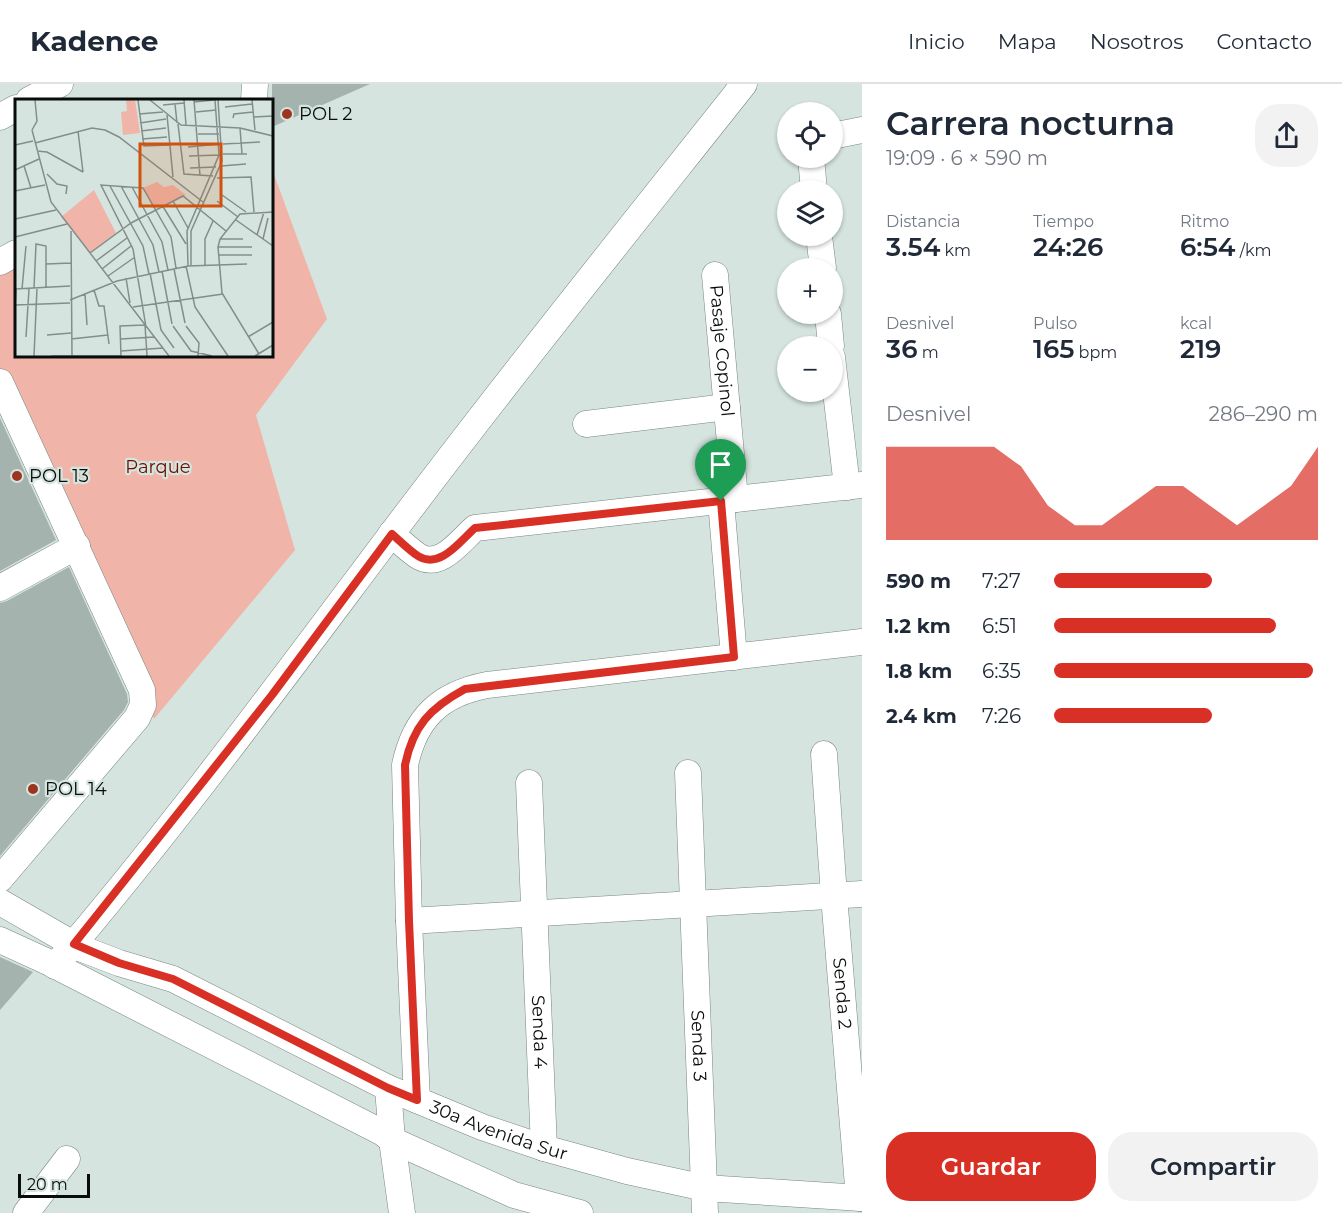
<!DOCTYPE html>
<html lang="es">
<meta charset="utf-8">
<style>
:root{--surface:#fff;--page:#f2f2f3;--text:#1f2937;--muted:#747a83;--line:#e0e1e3;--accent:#d93025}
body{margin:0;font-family:Montserrat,sans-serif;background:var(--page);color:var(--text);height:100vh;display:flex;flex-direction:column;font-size:22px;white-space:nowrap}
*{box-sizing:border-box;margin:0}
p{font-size:20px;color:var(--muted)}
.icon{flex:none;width:33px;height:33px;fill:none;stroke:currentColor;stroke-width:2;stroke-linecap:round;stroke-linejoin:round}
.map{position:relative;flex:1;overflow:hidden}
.details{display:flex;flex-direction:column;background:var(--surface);width:480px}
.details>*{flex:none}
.fabs{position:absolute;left:777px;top:18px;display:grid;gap:12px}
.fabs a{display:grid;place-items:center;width:66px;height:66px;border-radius:50%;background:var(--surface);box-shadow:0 2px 4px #0004;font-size:30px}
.scale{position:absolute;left:18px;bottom:15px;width:72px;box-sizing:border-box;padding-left:6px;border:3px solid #080d0b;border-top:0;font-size:16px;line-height:21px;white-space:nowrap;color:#080d0b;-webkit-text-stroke:4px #d5e4df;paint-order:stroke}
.pin{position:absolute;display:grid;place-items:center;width:51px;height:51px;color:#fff;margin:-62px -26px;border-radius:50% 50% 50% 0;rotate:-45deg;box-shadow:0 0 6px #0007}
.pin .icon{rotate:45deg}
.round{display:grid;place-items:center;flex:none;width:63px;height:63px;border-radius:24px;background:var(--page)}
.summary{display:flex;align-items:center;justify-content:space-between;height:102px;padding:0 24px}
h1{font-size:33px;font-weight:600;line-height:45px}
.stats{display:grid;grid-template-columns:repeat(3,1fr);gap:9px;height:102px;padding:6px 24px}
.stats div{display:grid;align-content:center}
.stats b{font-size:26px;font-weight:600}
.stats small{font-size:16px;font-weight:400}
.stats p{font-size:16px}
.chart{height:168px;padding:12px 24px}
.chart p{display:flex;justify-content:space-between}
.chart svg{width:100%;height:108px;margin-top:6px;fill:var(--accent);opacity:.7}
.primary-button{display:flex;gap:12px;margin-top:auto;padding:12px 24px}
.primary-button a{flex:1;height:69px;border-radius:24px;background:var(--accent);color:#fff;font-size:24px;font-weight:600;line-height:69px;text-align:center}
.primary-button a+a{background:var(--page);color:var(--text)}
ul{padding:0 24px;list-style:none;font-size:20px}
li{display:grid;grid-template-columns:96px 72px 1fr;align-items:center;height:45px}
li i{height:15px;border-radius:8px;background:var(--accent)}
header{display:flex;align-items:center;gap:36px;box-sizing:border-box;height:84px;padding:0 30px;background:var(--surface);border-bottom:2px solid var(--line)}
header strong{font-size:28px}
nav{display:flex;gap:33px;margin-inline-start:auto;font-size:21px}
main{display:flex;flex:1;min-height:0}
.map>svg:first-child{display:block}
.green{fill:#f0b5a8}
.building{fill:#a4b3ae}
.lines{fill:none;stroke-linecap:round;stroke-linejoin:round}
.minor-casing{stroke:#788681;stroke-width:27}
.minor{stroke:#fff;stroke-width:26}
.route-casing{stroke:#fff;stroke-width:12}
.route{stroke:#d93025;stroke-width:8}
.poi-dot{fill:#9d3420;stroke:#d5e4df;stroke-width:2}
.labels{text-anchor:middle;stroke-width:4.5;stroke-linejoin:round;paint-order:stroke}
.poi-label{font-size:18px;fill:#080d0b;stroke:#d5e4df;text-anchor:start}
.street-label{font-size:18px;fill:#080d0b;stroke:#d5e4df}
.park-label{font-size:18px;fill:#6a1000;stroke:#d5e4df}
.inset-road{fill:none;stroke:#838e8a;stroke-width:1.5}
.view{fill:#d2510c;fill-opacity:0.15;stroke:#d2510c;stroke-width:3}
.inset-edge{fill:none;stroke:#080d0b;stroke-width:3}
</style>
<header>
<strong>Kadence</strong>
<nav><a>Inicio</a><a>Mapa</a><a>Nosotros</a><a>Contacto</a></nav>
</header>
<main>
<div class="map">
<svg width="862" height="1129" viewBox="0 0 862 1129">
<rect width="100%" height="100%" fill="#d5e4df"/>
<polygon class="green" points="272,85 327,235 256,331 295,466 154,635 0,296 0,178 16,169 16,272 272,272"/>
<g class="building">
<polygon points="272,0 370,0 272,43"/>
<polygon points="0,334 56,456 0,487"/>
<polygon points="69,483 127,610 128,618 124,626 0,772 0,519 7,517"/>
<polygon points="0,873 33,888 0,926"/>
</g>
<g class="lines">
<defs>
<g id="minor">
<polyline points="29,16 60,0"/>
<polyline points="254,16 255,0"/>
<polyline points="0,33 16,24"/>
<polyline points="832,52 862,46"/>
<polyline points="811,74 814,106"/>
<polyline points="819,152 823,184"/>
<polyline points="0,178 16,169"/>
<path id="s1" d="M715 191 735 415"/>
<polyline points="828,230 831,262"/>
<polyline points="832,273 847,403"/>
<polyline points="0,298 142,606 143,621 137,634 0,795"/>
<polyline points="586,340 727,323"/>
<polyline points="721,417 734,573"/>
<path d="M391 450C400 457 409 466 418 472 440 486 460 457 475 444L862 401"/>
<polyline points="0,504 77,462"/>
<path id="s2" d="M824 670 834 812 859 1114"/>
<path id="s3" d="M688 689 705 1129"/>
<path id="s4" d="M529 699 544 1064"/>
<path id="s5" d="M0 818 80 864 119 879 173 895 388 1004 482 1043 544 1064 627 1087 705 1104 862 1114"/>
<polyline points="409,837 862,810"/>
<polyline points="0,856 48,878 383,1049 392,1056 514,1111 580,1129"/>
<path d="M55 882C173 744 281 597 390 452 505 299 625 150 744 0"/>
<polyline points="388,1004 392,1056 402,1129"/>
<path d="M417 1016 409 837 405 681C415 634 440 610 487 601L862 558"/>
<polyline points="26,1129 67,1075"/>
</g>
</defs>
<use href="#minor" class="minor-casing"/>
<use href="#minor" class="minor"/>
</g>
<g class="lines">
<defs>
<path id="route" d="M721 417 734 573 465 605C430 624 413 642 405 681L409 837 417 1016 388 1004 173 895 119 879 74 860 272 611 392 450C400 457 409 466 418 472 440 486 460 457 475 444Z"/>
</defs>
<use href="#route" class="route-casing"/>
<use href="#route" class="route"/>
</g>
<g class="poi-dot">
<circle cx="287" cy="30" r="6"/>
<circle cx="17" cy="392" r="6"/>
<circle cx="33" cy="705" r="6"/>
</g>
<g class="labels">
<g class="poi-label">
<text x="299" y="36">POL 2</text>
<text x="29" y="398">POL 13</text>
<text x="45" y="711">POL 14</text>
</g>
<g class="street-label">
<text dy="6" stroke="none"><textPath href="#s1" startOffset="76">Pasaje Copinol</textPath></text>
<text dy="6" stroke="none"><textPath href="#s2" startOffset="240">Senda 2</textPath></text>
<text dy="6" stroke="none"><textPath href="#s4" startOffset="249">Senda 4</textPath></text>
<text dy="6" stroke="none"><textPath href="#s3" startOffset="273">Senda 3</textPath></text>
<text dy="6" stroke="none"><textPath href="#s5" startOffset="550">30a Avenida Sur</textPath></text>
</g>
<g class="park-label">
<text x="158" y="389">Parque</text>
</g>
</g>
<g transform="translate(15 15)">
<rect width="258" height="258" fill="#d5e4df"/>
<path d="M111 1H120L125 34 108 36 106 13 112 12ZM142 83 149 88 158 86 171 96 139 110 128 89ZM79 91 101 134 75 154 46 118Z" fill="#f0b5a8"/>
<path class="inset-road" d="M123 1 129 47 154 46M135 1 166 26 225 29 258 37M169 1 171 26M179 1 185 77M237 1 240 31M179 3 199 1M160 5 162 24M148 6 169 4M210 8 237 5M181 13 201 11M124 15 148 13M152 16 158 78M239 18 258 17M218 19 219 15 238 13M125 24 151 20M163 25 169 75 198 77M225 29 227 55M17 31 36 103 154 257M17 31 22 22 20 1M63 32 68 73M126 32 151 29M183 35H204M127 40 152 38M20 44 77 29 90 31 104 38 188 103M208 45 245 43M0 46 18 42M173 48 205 45M22 52 32 53 68 73M208 55H232M174 57 206 56M9 67 16 89M206 67 231 65M175 69 201 68M0 71 24 60M32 75 42 85 52 87 51 95M202 79 236 78 239 113M95 87 128 147 134 175M106 87 138 146 144 173M117 88 147 143 153 171M0 92 30 86M207 96 231 113M158 102 173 129M202 102 223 118M147 106 171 145M0 120 41 111M221 121 258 147M56 132 57 257M242 136 249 113M0 138 52 125M205 140H228M248 140 253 119M203 148H237M75 154 116 124 168 97 211 132M204 156H237M81 162 112 139M31 165 56 164M176 166V132L207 62 203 1M190 166V140L198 122M171 167 180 208 213 257M173 167 172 132 204 56 200 1M87 170 116 147M159 170 170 224M147 172 157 225M135 174 146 231 159 249M93 177 120 158M111 179 115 204M19 189 21 145 31 147V188M0 190 55 187M7 190 11 147M79 191 84 207H89L94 245M70 195 72 226M55 201 102 182 173 167 232 165M0 206 55 204M118 208 208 195M0 209 1 190M130 226 132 257M158 227 176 252 197 257M171 227 184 244 183 257M131 228 118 150 86 86 128 89 156 138 161 169M32 236 56 234M11 238 14 190M233 238 258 223M56 240 93 236M106 240 139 238M106 252 148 249M244 255 207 194 203 148 205 140 225 115 258 113M19 257 22 189M36 257H106M106 257 105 227 130 226M240 257 258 246"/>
<path class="view" d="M125 45H206V107H125Z"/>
<rect width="258" height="258" class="inset-edge"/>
</g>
</svg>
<div class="fabs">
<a><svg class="icon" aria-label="locate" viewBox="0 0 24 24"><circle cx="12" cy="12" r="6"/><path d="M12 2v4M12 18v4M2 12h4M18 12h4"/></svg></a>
<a><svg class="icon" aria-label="layers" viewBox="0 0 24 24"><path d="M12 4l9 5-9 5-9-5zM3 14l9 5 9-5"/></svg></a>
<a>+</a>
<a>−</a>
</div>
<div class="scale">20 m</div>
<div class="pin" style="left:721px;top:417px;background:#1e9e55"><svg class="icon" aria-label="arrive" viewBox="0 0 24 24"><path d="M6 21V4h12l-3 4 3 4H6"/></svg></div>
</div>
<section class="details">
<div class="summary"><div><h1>Carrera nocturna</h1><p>19:09 · 6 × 590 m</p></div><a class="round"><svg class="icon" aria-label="share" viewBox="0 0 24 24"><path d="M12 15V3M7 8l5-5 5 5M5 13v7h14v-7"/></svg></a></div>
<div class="stats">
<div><p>Distancia</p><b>3.54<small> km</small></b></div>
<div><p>Tiempo</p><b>24:26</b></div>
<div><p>Ritmo</p><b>6:54<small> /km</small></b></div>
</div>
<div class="stats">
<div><p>Desnivel</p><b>36<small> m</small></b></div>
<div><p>Pulso</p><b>165<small> bpm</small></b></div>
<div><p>kcal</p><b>219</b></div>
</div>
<div class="chart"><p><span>Desnivel</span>286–290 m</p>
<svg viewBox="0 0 160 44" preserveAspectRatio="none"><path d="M0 44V6L10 6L20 6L30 6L40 6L50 14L60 30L70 38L80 38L90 30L100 22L110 22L120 30L130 38L140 30L150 22L160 6V44z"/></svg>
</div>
<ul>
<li><b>590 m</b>7:27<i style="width:60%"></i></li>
<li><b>1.2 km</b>6:51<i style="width:84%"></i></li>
<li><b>1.8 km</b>6:35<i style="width:98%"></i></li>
<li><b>2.4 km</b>7:26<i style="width:60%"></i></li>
</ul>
<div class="primary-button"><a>Guardar</a><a>Compartir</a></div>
</section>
</main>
